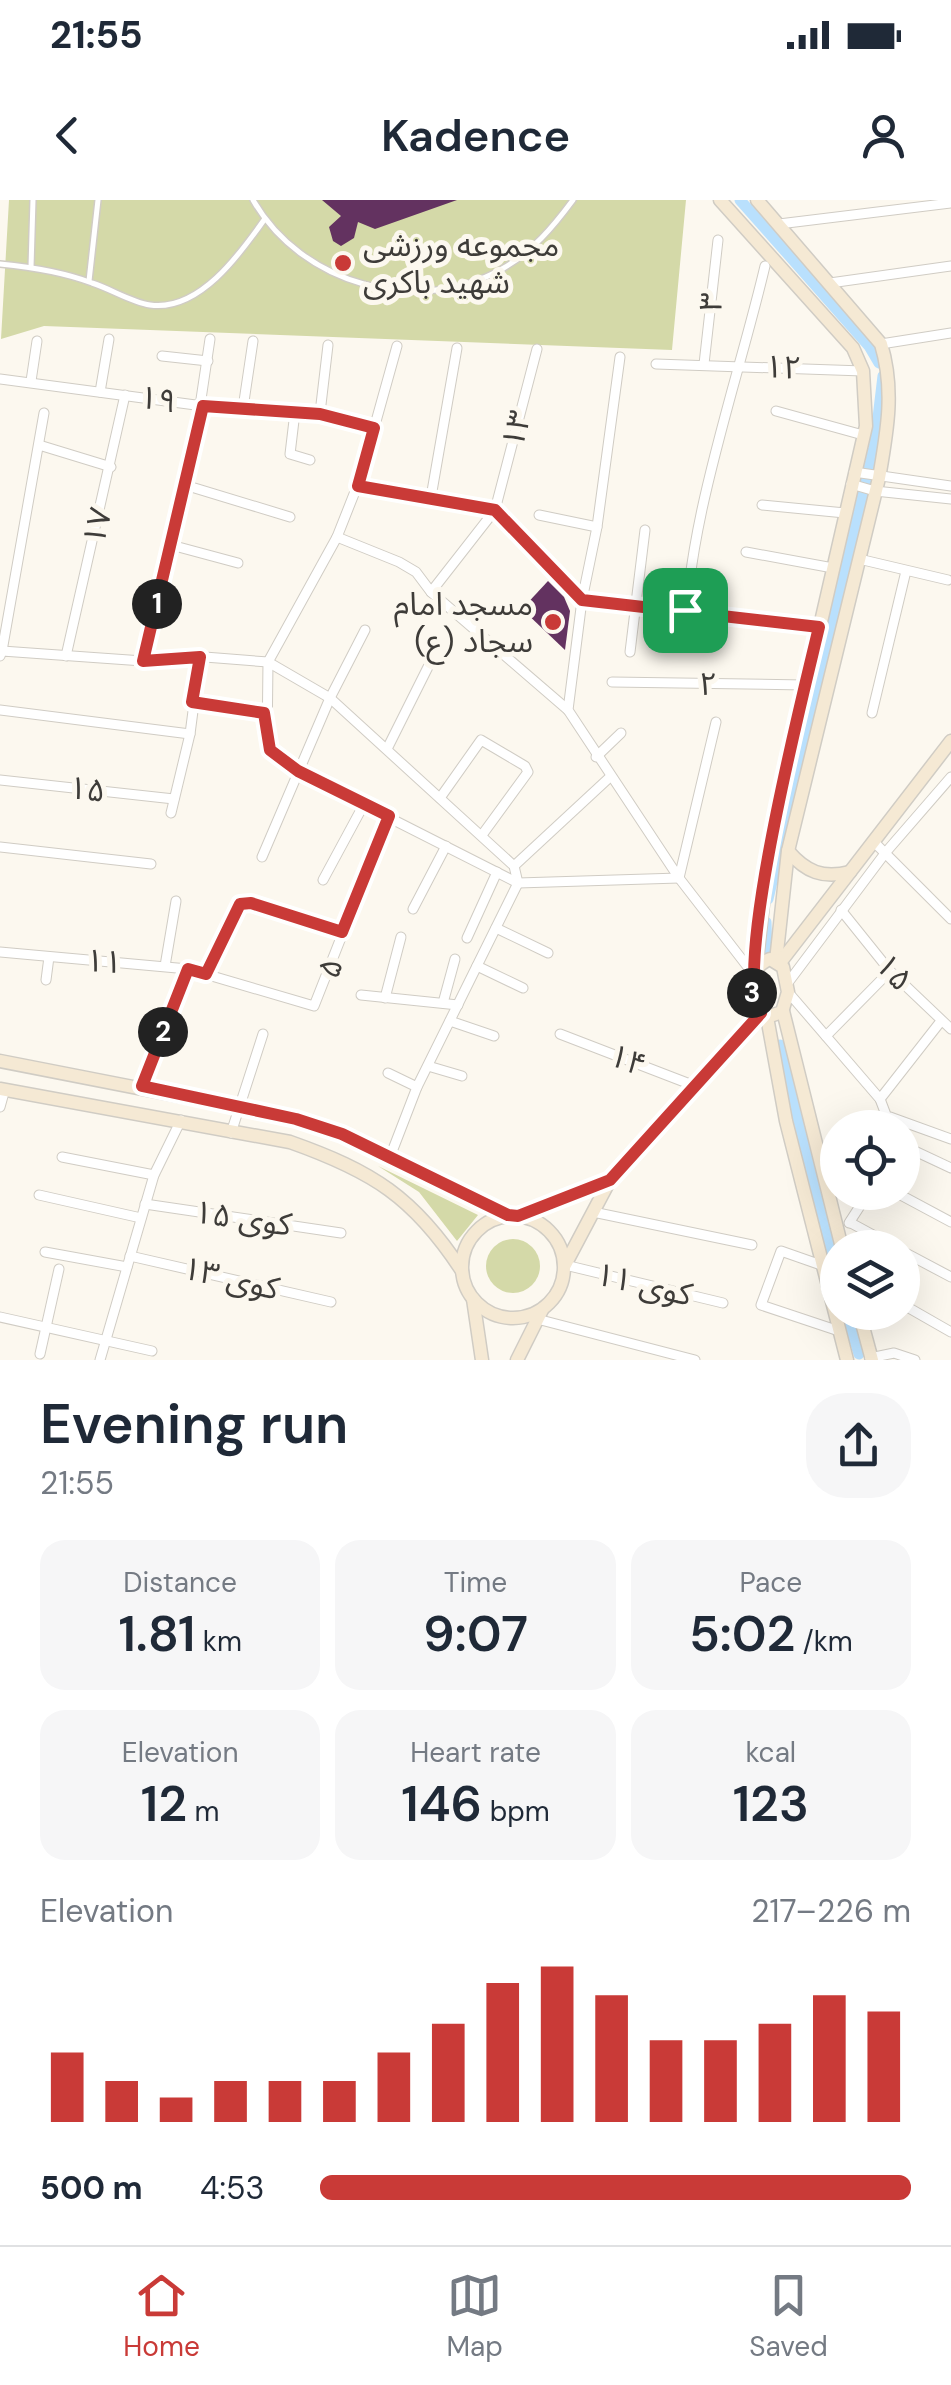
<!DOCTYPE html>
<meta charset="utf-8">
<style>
:root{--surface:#fff;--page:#f6f6f7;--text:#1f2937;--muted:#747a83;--line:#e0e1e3;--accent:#c93a37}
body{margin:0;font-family:"DM Sans","Noto Sans Arabic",sans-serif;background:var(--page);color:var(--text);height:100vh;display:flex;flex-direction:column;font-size:38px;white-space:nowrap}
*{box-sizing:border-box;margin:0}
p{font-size:32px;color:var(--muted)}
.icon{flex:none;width:55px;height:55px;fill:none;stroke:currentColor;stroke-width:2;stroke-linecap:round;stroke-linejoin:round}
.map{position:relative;height:1160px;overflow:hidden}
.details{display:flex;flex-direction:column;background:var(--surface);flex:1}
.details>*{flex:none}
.buttons{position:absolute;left:820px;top:910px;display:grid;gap:20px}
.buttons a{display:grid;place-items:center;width:100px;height:100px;border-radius:50%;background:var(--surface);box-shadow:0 10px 40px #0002;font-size:50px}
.pin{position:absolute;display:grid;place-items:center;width:85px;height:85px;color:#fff;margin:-42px;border-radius:20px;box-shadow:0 5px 15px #0006}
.km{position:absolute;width:50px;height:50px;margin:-25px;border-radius:50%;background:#222;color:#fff;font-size:28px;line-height:50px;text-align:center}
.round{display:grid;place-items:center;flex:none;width:105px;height:105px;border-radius:40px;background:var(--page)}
.headline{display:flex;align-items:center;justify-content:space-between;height:170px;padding:0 40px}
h1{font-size:55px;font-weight:600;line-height:75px}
.stats{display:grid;grid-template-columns:repeat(3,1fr);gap:15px;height:170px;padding:10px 40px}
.stats div{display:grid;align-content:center;border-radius:25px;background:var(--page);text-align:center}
.stats b{font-size:50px;font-weight:600}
.stats small{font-size:28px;font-weight:400}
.stats p{font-size:28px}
.chart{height:280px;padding:20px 40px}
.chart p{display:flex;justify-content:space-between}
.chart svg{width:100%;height:180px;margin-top:10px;stroke:var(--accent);stroke-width:6}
ul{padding:0 40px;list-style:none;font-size:32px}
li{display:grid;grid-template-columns:160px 120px 1fr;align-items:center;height:75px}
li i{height:25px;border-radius:12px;background:var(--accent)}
.status{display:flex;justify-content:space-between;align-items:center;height:70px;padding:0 50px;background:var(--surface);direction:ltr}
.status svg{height:28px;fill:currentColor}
header{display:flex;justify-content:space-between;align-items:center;height:130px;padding:0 40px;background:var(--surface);font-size:45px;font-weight:600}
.tab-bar{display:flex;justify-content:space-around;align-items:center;height:140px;border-top:2px solid var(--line);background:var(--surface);font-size:28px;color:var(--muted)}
.tab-bar a{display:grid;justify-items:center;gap:5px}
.tab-bar .active{color:var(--accent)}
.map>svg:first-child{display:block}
.green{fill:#d4d9a8}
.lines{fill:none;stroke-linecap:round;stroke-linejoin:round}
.canal{stroke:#b9e0fd;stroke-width:11}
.building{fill:#633260}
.lane-casing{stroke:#d0ccc4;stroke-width:8}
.street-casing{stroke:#d0ccc4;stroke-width:11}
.secondary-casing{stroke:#d0ccc4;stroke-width:15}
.lane{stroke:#fff;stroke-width:5}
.street{stroke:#fff;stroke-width:9}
.secondary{stroke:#f5e9d4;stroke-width:12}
.route-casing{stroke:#fff;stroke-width:20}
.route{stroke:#c93a37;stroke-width:12}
.poi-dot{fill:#c93a37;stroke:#fcf8ef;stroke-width:4}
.labels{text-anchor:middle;stroke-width:10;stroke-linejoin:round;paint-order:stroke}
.poi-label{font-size:32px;fill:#3e3c39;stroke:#fcf8ef;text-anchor:start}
.street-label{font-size:32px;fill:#3e3c39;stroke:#fcf8ef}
</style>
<div class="status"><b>21:55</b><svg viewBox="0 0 49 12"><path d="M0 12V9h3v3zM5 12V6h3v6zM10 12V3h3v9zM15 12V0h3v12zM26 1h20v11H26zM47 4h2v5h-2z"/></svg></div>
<header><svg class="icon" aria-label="back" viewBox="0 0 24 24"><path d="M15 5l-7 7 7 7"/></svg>Kadence<svg class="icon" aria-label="person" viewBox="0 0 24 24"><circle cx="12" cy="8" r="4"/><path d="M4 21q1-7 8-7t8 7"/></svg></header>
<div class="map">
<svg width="951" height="1160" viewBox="0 0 951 1160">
<rect width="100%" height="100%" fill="#fcf8ef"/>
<g class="green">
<polygon points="9,0 686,0 672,150 44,126 1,139"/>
<polygon points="378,966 478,1015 457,1041 419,992"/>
<circle cx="513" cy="1066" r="27"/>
</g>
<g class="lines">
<g class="canal">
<polyline points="740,0 869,146 879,163"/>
<polyline points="768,699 875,243 883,176"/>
<polyline points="766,722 767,756"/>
<polyline points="780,845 838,1079"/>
<polyline points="846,1112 859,1154"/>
</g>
</g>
<g class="building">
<polygon points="322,0 457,0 375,29 358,22 354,38 341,46 333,41 329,27 341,16"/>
<polygon points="548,381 564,397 570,411 565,450 522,409"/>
</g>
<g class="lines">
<defs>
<g id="lane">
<path d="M253 0C301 84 417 117 502 69 532 52 553 27 573 0"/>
<path d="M0 64C31 67 63 72 92 83 111 89 131 102 150 105 199 112 240 54 264 20"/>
<polyline points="31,67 33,0"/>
<polyline points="89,81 98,0"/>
</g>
<g id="street">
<polyline points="779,24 951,3"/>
<polyline points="830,83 951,66"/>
<polyline points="881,144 951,133"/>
<polyline points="397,146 358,286 495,310 582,400 568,510 679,678 754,775"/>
<polyline points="162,156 208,161"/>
<polyline points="620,157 597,327 582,400 819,427"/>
<polyline points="656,164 863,171"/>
<polyline points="704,164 718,40"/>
<polyline points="0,179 203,206 320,213 374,228"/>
<polyline points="31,181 37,141"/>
<polyline points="100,192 109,139"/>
<polyline points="243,208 253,141"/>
<polyline points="776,211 863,235"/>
<polyline points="295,212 290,254 310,260"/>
<polyline points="320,213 328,145"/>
<polyline points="39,245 111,267"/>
<polyline points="854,272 951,286"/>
<polyline points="851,284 875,291 951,299"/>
<polyline points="188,286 290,317"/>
<polyline points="354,294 337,337 399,362 416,372 431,392 568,510"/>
<polyline points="431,297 457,148"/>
<polyline points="762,305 845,313"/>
<polyline points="539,315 597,327"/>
<polyline points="337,337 268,462 267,547 297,571 518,683 679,678 716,522"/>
<polyline points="171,345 238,363"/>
<polyline points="746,352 833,368"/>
<polyline points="859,359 948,380"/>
<polyline points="431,392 495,310 537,149"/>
<path d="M685 447C685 327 737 185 765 66"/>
<polyline points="2,451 44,213"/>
<polyline points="630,452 645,330"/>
<polyline points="0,456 2,451 143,461 192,456 268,462 330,498 514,666 518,683 417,887 390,957"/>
<polyline points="66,456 125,195"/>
<polyline points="143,461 188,286 210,139"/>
<polyline points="612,482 805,485"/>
<polyline points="192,502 264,513"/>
<polyline points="0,510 190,534"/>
<polyline points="872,513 906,371"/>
<polyline points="388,547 428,467"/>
<polyline points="596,557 621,533"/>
<polyline points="0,580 174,599"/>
<polyline points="440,598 481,540 525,566 528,572 482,635"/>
<polyline points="171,613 190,534 200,457"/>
<polyline points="874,642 951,719"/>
<polyline points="0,647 151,664"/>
<polyline points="262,657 330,498 365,430"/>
<polyline points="514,666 610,577"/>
<polyline points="323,680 363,606"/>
<polyline points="413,709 446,646"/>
<polyline points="841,710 890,771 951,829"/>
<polyline points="496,728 548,753"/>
<polyline points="467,738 497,672"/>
<polyline points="0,752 188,769 314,806 389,616"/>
<polyline points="165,766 176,701"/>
<polyline points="477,766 523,788"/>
<polyline points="207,774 244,702 342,732"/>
<polyline points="46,780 49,757"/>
<polyline points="787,784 886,652 951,577"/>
<polyline points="788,792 880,899 891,928"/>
<polyline points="361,795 458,805"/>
<polyline points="385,798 401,737"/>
<polyline points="443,803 455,759"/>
<polyline points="450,821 494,836"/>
<polyline points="560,834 695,886"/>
<polyline points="826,836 890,771"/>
<polyline points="428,866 462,876"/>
<polyline points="388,873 417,887"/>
<polyline points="141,886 188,769"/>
<polyline points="880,899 941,821"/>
<polyline points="0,907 5,889"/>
<polyline points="890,917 951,939"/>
<polyline points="231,933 263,834"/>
<polyline points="902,945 951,968"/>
<polyline points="62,957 154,975"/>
<polyline points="895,992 951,1022"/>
<polyline points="39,995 141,1018"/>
<polyline points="145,1004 341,1033"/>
<polyline points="593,1012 752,1045"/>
<polyline points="849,1023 869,992"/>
<polyline points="851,1023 897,1048"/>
<polyline points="902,1051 951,1077"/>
<polyline points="45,1052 127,1067"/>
<polyline points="130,1056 331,1102"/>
<polyline points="565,1065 723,1103"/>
<polyline points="821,1065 781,1051 761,1105 839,1131"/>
<polyline points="902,1104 951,1132"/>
<polyline points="0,1117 152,1151"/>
<polyline points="537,1119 695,1160"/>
<polyline points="40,1154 59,1069"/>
<polyline points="870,1158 894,1153 915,1160"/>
<polyline points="100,1160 154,975 181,920"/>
</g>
<g id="secondary">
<polyline points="720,0 853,148 863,171 866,226 769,648 756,769"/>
<path d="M757 0 881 144C895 190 887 232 879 278L788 651 776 761"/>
<path d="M788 651C806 672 823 679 850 672"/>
<path d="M770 759 783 767 788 792 782 812 767 817C747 802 745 769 770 759Z"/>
<polyline points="779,764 951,541"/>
<polyline points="783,811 842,1048"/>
<polyline points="767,817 786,921 847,1160"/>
<polyline points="0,861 296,919 341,935 508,1015"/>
<path d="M0 889 290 942C372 971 414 997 462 1071"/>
<polyline points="519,1015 610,980"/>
<circle cx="513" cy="1067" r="51"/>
<polyline points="565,1065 610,980 761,813"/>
<polyline points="473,1099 482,1160"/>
<polyline points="859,1112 872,1160"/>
<polyline points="517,1160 542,1110"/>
</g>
</defs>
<use href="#lane" class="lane-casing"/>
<use href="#street" class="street-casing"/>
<use href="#secondary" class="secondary-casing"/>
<use href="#lane" class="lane"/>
<use href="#street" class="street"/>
<use href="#secondary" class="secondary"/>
</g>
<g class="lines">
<defs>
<path id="route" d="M203 206 320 214 374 228 358 286 495 310 582 400 819 427C805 487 731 775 761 813L610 980 518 1016 508 1015 342 934 296 919 142 886 188 769 206 774 240 704 251 703 342 732 389 616 298 571 270 550 264 513 192 502 200 457 143 461Z"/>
</defs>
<use href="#route" class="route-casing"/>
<use href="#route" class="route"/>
</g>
<g class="poi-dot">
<circle cx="343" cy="63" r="10"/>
<circle cx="553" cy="422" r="10"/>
</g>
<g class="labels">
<g class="poi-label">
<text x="363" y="56">مجموعه ورزشی<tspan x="363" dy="37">شهید باکری</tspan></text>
<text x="533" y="415" text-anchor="end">مسجد امام<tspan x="533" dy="37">سجاد (ع)</tspan></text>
</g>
<g class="street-label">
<text transform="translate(711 102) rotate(-84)" y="11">۳</text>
<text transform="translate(783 167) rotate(3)" y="11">۱۲</text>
<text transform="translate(158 199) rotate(8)" y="11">۱۹</text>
<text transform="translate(516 229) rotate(-75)" y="11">۱۳</text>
<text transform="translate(97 326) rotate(-77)" y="11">۱۷</text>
<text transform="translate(708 484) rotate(1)" y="11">۲</text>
<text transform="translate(87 589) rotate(6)" y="11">۱۵</text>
<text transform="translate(104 761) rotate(4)" y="11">۱۱</text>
<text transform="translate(330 768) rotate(-71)" y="11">۵</text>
<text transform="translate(894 772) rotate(47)" y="11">۱۵</text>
<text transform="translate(628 860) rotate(21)" y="11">۱۴</text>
<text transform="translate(243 1018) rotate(8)" y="11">کوی ۱۵</text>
<text transform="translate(231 1078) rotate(13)" y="11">کوی ۱۳</text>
<text transform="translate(644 1084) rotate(13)" y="11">کوی ۱۱</text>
</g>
</g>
</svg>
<div class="buttons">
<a><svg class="icon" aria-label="locate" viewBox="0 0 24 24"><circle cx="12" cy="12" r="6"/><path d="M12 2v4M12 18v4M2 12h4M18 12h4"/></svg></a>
<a><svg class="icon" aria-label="layers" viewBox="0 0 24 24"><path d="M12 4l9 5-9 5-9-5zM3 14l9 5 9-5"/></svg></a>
</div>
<div class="pin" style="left:685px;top:410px;background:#1e9e55"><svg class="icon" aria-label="arrive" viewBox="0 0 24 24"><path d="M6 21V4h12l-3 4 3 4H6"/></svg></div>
<b class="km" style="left:157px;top:404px">1</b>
<b class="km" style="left:163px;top:832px">2</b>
<b class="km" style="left:752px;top:793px">3</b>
</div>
<section class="details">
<div class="headline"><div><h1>Evening run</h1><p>21:55</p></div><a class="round"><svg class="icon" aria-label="share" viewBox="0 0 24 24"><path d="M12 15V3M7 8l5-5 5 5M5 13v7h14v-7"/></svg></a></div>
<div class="stats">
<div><p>Distance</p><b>1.81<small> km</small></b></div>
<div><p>Time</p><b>9:07</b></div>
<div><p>Pace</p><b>5:02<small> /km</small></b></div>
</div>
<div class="stats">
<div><p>Elevation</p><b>12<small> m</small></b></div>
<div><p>Heart rate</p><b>146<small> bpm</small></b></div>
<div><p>kcal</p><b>123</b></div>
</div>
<div class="chart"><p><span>Elevation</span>217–226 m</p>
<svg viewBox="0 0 160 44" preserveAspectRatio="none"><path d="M5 44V27M15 44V34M25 44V38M35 44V34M45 44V34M55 44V34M65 44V27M75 44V20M85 44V10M95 44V6M105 44V13M115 44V24M125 44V24M135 44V20M145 44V13M155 44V17"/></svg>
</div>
<ul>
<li><b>500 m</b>4:53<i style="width:100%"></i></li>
</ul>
</section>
<nav class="tab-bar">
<a class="active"><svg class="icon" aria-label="home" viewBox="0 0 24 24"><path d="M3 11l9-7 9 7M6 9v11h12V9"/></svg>Home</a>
<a><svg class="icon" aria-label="map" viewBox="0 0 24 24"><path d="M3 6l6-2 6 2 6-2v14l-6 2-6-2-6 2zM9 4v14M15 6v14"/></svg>Map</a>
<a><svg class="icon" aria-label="saved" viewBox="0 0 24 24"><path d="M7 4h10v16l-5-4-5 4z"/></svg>Saved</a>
</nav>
